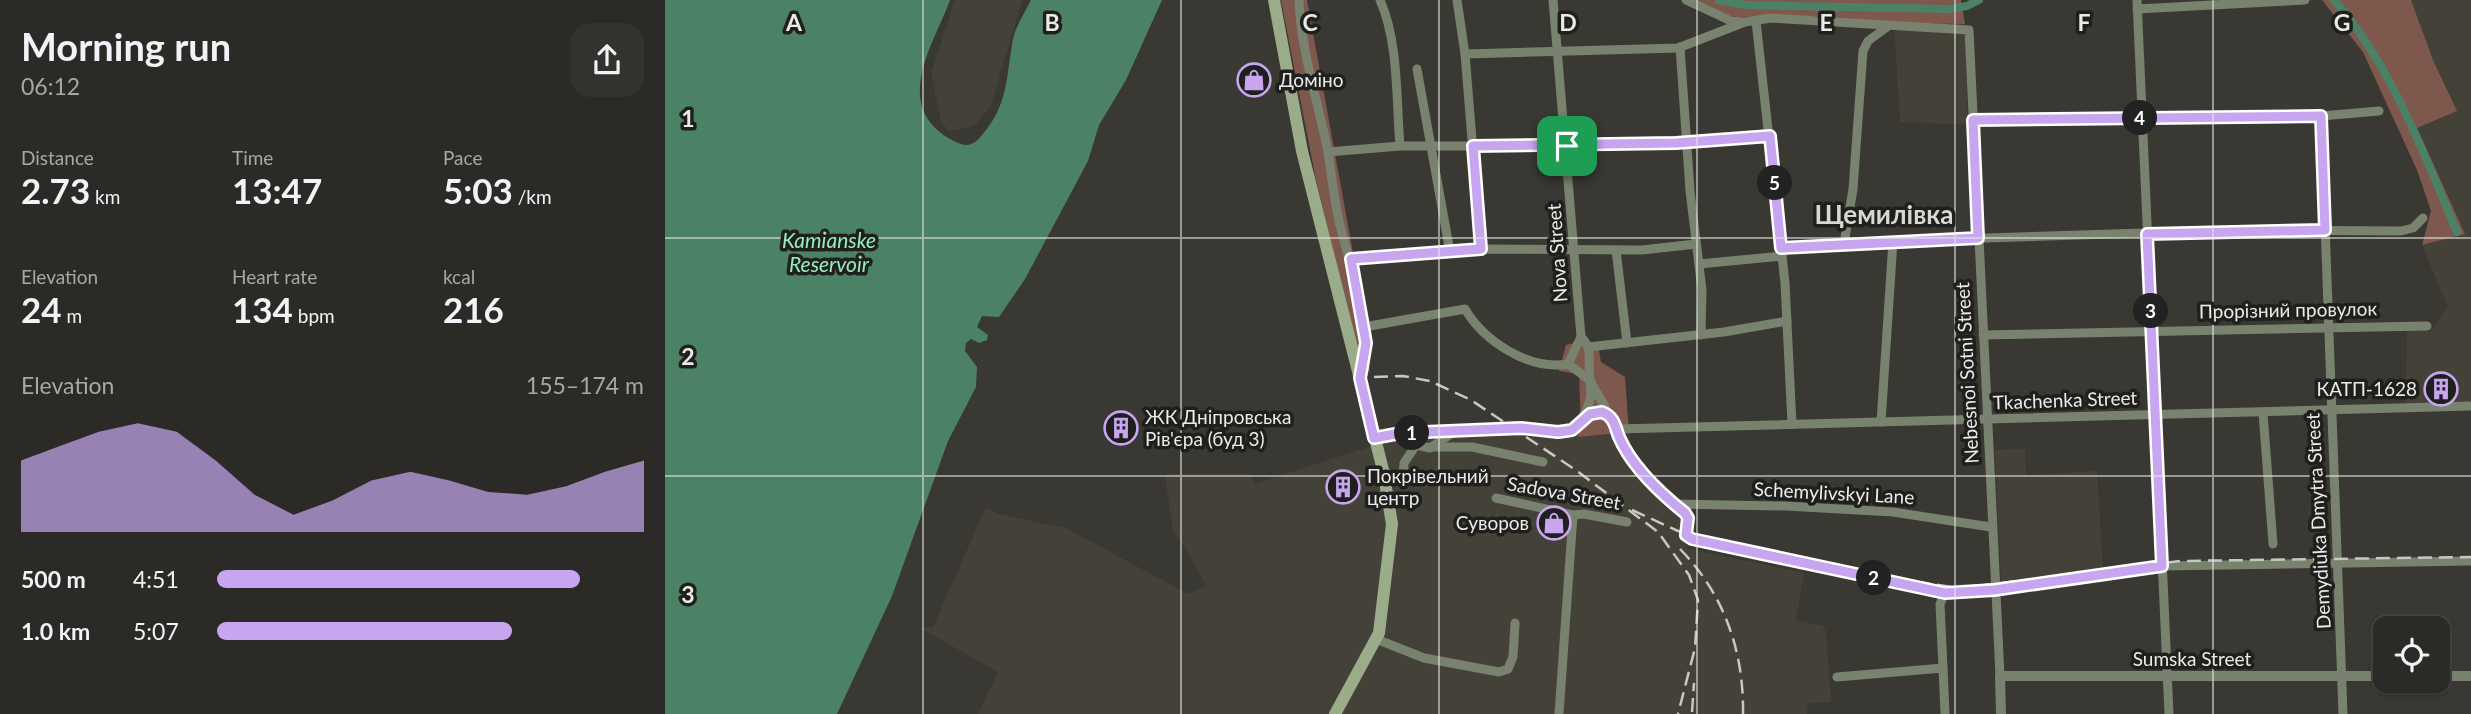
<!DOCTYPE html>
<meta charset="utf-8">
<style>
:root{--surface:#2b2a26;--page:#33322e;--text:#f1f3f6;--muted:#a6a7a7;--line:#474643;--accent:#c7a6ef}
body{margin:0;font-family:Lato,sans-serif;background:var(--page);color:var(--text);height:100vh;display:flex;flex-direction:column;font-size:26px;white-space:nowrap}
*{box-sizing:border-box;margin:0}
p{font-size:23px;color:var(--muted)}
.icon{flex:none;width:38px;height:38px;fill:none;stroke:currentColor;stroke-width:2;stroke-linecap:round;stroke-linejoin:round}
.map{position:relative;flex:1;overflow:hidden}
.drawer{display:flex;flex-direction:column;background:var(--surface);width:665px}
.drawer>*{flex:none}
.tools{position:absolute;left:1708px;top:616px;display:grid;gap:14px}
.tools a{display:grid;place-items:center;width:77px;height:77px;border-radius:14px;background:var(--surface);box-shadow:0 2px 5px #0004,0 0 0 2px var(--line);font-size:35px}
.pin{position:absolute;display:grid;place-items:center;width:60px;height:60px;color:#fff;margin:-30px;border-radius:14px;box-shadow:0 4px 10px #0006}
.km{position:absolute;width:35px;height:35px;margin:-18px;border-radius:50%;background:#222;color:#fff;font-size:19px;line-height:35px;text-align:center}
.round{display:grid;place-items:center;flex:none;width:74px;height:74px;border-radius:21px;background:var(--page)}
.head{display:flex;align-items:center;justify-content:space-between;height:119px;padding:0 21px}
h1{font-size:38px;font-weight:700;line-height:52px}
.metrics{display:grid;grid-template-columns:repeat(3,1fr);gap:10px;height:119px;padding:7px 21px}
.metrics div{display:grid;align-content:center}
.metrics b{font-size:35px;font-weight:700}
.metrics small{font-size:19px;font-weight:400}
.metrics p{font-size:19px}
.chart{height:196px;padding:14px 21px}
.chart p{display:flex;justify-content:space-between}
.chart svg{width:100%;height:126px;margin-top:7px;fill:var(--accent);opacity:.7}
ul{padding:0 21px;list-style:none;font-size:23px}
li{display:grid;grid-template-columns:112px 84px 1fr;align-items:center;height:52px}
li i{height:18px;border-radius:9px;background:var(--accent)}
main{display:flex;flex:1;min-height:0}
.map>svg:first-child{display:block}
.built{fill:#444238}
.green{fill:#7f584d}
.water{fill:#4b8266}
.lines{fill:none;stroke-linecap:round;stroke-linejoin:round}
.canal{stroke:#4b8266;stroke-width:8}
.minor{stroke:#78826e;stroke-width:9}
.tertiary{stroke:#78826e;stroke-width:10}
.secondary{stroke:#9bac8b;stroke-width:12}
.rail{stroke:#c7c7c3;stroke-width:2.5;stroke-dasharray:14 7;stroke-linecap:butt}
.route-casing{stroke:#fff;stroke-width:14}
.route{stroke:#c7a6ef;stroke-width:9}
.grid{fill:none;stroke:#eaeae6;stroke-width:2;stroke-opacity:0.55}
.labels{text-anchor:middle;stroke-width:7;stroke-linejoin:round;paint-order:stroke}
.poi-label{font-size:19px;fill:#eaeae6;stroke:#1f1f1d;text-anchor:start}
.street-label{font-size:19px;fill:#eaeae6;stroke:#1f1f1d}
.water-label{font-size:21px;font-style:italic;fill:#96ebbf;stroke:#1f1f1d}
.district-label{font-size:26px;font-weight:bold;fill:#d8d7d1;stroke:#1f1f1d}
.grid-label{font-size:23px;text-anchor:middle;font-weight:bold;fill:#eaeae6;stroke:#1f1f1d;stroke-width:7;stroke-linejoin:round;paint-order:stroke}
</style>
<main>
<section class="drawer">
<div class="head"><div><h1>Morning run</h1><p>06:12</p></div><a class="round"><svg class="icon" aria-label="share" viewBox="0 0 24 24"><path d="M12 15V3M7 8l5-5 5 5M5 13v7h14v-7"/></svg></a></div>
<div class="metrics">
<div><p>Distance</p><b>2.73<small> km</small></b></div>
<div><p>Time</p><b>13:47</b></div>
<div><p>Pace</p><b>5:03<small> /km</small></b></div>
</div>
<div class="metrics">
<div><p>Elevation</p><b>24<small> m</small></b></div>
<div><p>Heart rate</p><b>134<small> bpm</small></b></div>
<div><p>kcal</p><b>216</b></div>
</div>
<div class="chart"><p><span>Elevation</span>155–174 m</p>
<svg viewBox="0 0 160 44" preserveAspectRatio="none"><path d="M0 44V19L10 14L20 9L30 6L40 9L50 19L60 31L70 38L80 33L90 26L100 23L110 26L120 30L130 31L140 28L150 23L160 19V44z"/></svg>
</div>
<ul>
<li><b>500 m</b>4:51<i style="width:85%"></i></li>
<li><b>1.0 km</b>5:07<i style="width:69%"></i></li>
</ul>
</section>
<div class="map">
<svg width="1806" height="714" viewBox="0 0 1806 714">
<rect width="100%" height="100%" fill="#393833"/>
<g class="built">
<polygon points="290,0 357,0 326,106 309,126 284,131 276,122 266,73"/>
<polygon points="1746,0 1806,0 1806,402 1741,403 1742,330 1768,328 1783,307 1757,245 1800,233 1751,128 1791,110 1768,60"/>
<polygon points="1229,23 1300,24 1303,125 1235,122"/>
<polygon points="852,425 891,428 916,426 913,437 964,432 968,456 1009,502 1025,513 1021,548 1139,573 1131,620 1158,626 1161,632 1166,702 1143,703 1142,714 313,714 333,672 255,628 268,627 321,507 333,514 401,528 523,594 541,586 522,550 508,532 500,474 585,474 589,484 704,447 717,431 816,429"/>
<polygon points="1360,449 1361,475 1432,471 1438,568 1336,582 1330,450"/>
</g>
<g class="green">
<polygon points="616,0 642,0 701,324 705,374 693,353 651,180"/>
<polygon points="1027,0 1296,0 1300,24 1229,23 1153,16 1072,17 1056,15"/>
<polygon points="1657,0 1746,0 1768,60 1792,111 1752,128 1800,234 1757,245 1766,211 1752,170 1698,52"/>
<polygon points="909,343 933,344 936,362 960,377 964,432 913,437 916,426 914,374 894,371 901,345"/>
</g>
<path class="water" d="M0 0H285C269 44 226 105 285 139 299 147 307 148 317 135 344 104 341 76 348 39 351 26 360 12 366 0H497L461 80 434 125 423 161 360 279 334 317 317 316 312 327 323 335 322 340 314 343 306 339 301 343 300 351 312 367 311 387 283 441 227 596 172 714H0Z"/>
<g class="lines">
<g class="canal">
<polyline points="1054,0 1081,5 1285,9 1302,6 1314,0"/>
<path d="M1669 0C1727 66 1758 152 1792 232"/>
</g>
<g class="minor">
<path d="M634 0C636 52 653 101 663 152 667 177 669 201 675 225 687 275 709 326 695 376"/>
<path d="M715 0C734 43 731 100 735 146"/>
<polyline points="792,0 800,54 816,249"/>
<path d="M888 0 916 337 903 364 925 380 926 397 919 418 937 412C952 418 950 431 957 442 974 469 994 493 1019 513L1023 518 1021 535 1027 539 1280 593 1329 590 1498 566 1806 561"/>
<polyline points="1021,0 1066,21 1078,22"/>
<polyline points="1472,0 1504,714"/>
<polyline points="1472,9 1640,0"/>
<polyline points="1091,21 1120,283 1127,424"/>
<polyline points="1015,47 1025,191 1037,290 1036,335"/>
<polyline points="800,54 1013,48 1080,22 1106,18 1304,30 1335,676"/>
<polyline points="752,69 785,252"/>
<polyline points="1656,116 1678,714"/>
<polyline points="1308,120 1656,116 1714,111"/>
<polyline points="663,152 735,146 902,146 1105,136"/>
<polyline points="1179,244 1188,189 1198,51 1203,41 1222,27"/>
<polyline points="1116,248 1228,241 1573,230 1736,231 1748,228 1758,218"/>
<polyline points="951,250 962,343"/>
<polyline points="686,259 816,249 977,250 1031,244"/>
<polyline points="1034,264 1117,256"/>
<path d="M699 327 800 309C819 341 864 371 903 364"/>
<polyline points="1318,335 1762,326"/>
<path d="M916 337C929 349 922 364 925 379 927 387 939 402 943 414"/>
<polyline points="923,347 1059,332 1122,321"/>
<polyline points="1598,413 1608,544"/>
<polyline points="1216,422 1228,241"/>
<polyline points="953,429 1806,406"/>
<polyline points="710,437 787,432"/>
<polyline points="767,447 807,447 878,462"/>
<polyline points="720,481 738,477 739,463 751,445 765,448 789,432 907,430 919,418 919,414"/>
<polyline points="831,498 908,515 919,514 962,522"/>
<polyline points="1009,504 1121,506 1228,512 1326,527"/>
<polyline points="711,639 759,658 834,672 843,669 848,657 850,623"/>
<polyline points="1278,668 1275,604 1280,593"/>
<polyline points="1172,677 1278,668 1280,714"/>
<polyline points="894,714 908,515"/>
</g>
<g class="tertiary">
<polyline points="1773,676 1806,676"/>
<polyline points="1336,714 1335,676 1720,676"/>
</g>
<polyline class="secondary" points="609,0 637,151 718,470 727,524 714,633 670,714"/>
<g class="rail">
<polyline points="709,377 738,376 765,381 806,400 912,471 993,532 1024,575 1033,600 1030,648 1013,714"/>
<polyline points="967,510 1013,531 1219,577 1295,588 1515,561 1806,557"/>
<path d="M1015 549C1059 594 1079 651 1078 714"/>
<polyline points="1027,712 1029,683"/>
</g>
</g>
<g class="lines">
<defs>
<path id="route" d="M1656 116 1660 230 1482 234 1497 566 1329 590 1280 593 1027 539 1021 535 1023 518 1020 513C995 493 967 467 954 437 950 427 950 417 937 412L925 414 907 430 893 432 856 428 736 433 709 438 695 378 701 343 686 259 816 249 808 146 1011 143 1105 136 1116 248 1313 238 1308 120Z"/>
</defs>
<use href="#route" class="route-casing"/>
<use href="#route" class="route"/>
</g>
<path class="grid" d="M258 0V714M516 0V714M774 0V714M1032 0V714M1290 0V714M1548 0V714M0 238H1806M0 476H1806"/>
<defs>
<symbol id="shop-ring" viewBox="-11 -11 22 22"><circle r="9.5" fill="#1f1f1d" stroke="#c7a6ef" stroke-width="1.5"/><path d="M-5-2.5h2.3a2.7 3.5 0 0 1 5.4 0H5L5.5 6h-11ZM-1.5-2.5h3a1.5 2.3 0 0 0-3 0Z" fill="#c7a6ef"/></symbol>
<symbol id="building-ring" viewBox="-11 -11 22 22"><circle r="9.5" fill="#1f1f1d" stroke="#c7a6ef" stroke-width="1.5"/><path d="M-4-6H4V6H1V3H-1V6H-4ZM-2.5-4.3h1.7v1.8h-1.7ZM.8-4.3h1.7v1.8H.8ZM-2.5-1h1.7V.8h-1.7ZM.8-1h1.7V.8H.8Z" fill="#c7a6ef"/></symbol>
</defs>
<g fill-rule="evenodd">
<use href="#shop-ring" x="570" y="61" width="38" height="38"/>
<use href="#building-ring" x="1757" y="370" width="38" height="38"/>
<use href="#building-ring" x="437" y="409" width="38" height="38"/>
<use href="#building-ring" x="659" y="468" width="38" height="38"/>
<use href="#shop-ring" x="870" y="504" width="38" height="38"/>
</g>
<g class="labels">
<g class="poi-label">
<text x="614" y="87">Доміно</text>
<text x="1752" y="396" text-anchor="end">КАТП-1628</text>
<text x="480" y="424">ЖК Дніпровська<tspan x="480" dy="22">Рів'єра (буд 3)</tspan></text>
<text x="702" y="483">Покрівельний<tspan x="702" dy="22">центр</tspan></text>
<text x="864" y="530" text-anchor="end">Суворов</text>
</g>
<g class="street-label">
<text transform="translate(892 253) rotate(-94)" y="7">Nova Street</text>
<text transform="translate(1623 310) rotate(-1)" y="7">Прорізний провулок</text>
<text transform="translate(1302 373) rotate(-93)" y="7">Nebesnoi Sotni Street</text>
<text transform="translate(1400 400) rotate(-2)" y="7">Tkachenka Street</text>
<text transform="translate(899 493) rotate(10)" y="7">Sadova Street</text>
<text transform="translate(1169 493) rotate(3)" y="7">Schemylivskyi Lane</text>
<text transform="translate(1653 521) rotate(-93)" y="7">Demydiuka Dmytra Street</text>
<text x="1527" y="666">Sumska Street</text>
</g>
<g class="water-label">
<text x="164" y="248">Kamianske<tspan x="164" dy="24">Reservoir</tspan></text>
</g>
<g class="district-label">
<text x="1219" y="224">Щемилівка</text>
</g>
</g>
<g class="grid-label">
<text x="129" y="31">A</text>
<text x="387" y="31">B</text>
<text x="645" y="31">C</text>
<text x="903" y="31">D</text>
<text x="1161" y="31">E</text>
<text x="1419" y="31">F</text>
<text x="1677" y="31">G</text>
<text x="23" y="127">1</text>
<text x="23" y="365">2</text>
<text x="23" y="603">3</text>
</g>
</svg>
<div class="tools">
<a><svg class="icon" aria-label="locate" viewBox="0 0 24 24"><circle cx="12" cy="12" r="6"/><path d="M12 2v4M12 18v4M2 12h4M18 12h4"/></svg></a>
</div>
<div class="pin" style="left:902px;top:146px;background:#1e9e55"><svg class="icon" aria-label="arrive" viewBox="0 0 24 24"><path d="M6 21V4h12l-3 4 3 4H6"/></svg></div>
<b class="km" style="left:747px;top:433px">1</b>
<b class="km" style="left:1209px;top:578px">2</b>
<b class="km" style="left:1486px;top:311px">3</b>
<b class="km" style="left:1475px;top:118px">4</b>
<b class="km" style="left:1110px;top:183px">5</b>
</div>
</main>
